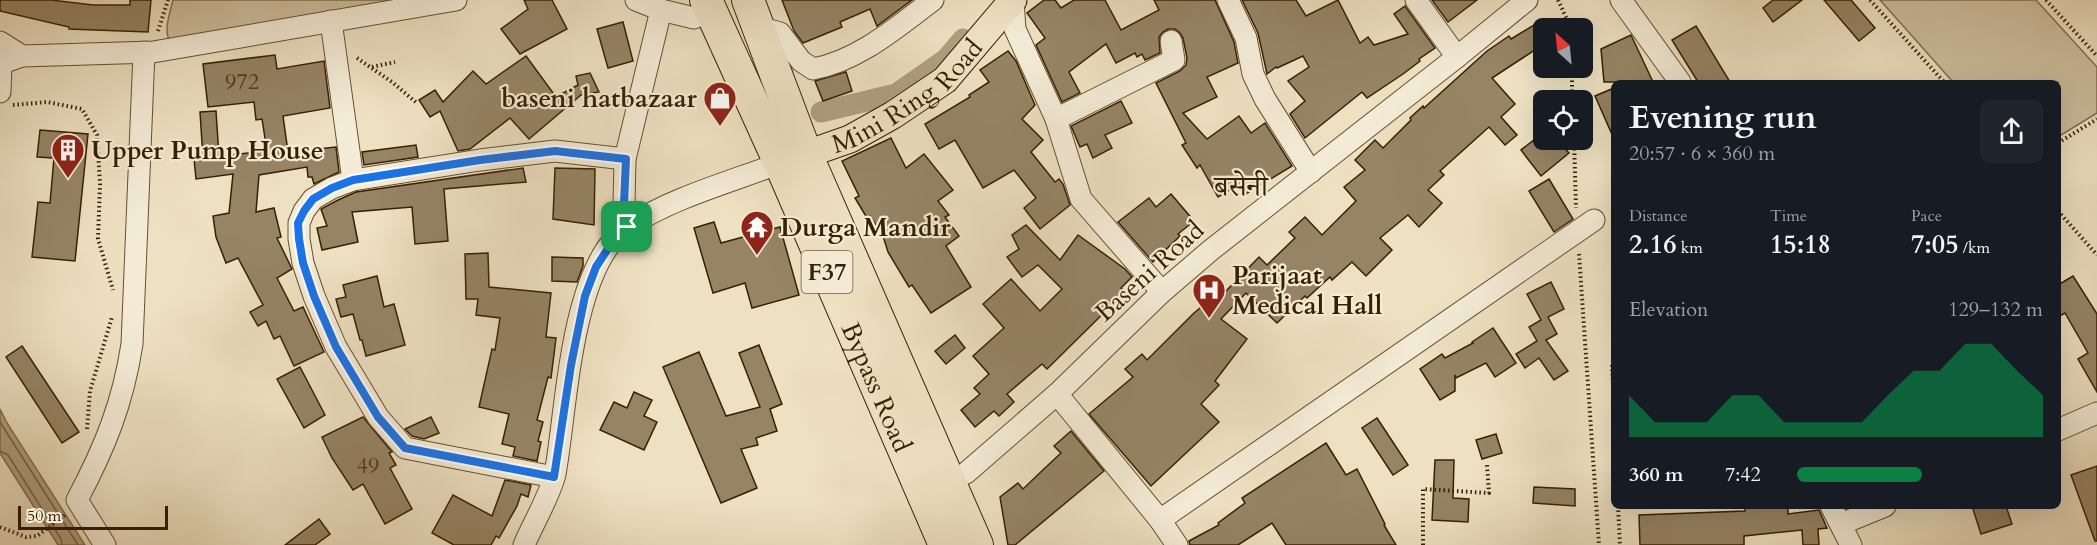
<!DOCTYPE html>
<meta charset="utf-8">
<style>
:root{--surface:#171b24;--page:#20242c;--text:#f1f3f6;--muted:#9ea1a6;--accent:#0b8043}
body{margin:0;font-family:Cardo,"Noto Serif Devanagari",serif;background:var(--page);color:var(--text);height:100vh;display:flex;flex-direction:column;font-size:22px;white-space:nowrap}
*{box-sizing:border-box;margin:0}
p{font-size:20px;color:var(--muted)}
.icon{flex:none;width:33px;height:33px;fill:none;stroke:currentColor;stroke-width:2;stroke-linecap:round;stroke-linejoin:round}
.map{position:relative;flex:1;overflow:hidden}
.side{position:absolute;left:1611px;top:80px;width:450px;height:429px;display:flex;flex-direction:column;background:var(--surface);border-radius:9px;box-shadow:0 6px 24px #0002}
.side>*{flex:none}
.needle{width:39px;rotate:333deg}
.tools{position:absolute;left:1533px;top:18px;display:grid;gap:12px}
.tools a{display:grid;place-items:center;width:60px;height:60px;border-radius:9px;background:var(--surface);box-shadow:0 6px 24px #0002;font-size:30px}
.scale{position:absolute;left:18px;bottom:15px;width:150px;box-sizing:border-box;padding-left:6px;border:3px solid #372000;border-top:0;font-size:16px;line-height:21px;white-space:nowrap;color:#372000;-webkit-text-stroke:4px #f4ecd7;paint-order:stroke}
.pin{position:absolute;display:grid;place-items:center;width:51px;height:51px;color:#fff;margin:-26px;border-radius:12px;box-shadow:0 3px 9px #0006}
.round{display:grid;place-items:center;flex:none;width:63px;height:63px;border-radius:9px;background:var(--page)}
.summary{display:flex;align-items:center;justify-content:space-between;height:102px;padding:0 18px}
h1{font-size:33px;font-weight:600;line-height:45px}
.figures{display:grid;grid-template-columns:repeat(3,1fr);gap:9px;height:102px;padding:6px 18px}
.figures div{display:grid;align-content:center}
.figures b{font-size:26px;font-weight:600}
.figures small{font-size:16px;font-weight:400}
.figures p{font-size:16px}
.chart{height:168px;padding:12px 18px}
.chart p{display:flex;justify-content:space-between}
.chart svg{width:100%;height:108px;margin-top:6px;fill:var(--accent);opacity:.7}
ul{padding:0 18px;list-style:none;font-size:20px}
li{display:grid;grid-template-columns:96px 72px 1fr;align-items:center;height:45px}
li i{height:15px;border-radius:8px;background:var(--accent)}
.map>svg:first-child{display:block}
.green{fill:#cfc0a1;stroke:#837050;stroke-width:1.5}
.water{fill:#b09f80;stroke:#806c4d;stroke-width:1.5}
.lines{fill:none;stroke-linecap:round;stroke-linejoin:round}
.shore{stroke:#746040;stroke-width:1.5}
.canal{stroke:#b09f80;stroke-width:21}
.building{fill:#968465;stroke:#372000;stroke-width:1.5}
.minor-casing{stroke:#655030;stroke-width:23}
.major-casing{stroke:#372000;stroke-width:29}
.highway-casing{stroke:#372000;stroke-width:34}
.path{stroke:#372000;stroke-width:4;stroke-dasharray:1.5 3;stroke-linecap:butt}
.minor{stroke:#f4ecd7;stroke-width:21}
.major{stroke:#eee1c2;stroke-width:27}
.highway{stroke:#eee1c2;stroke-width:32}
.route-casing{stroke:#fff;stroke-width:12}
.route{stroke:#1a73e8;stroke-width:8}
.labels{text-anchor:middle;stroke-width:4.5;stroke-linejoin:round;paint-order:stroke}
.number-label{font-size:22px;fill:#4f3919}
.shield{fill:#f4ecd7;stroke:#705d40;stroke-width:1.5}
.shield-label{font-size:24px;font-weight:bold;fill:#372000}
.street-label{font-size:26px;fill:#372000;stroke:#f4ecd7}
.poi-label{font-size:26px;font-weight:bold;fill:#372000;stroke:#f4ecd7;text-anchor:start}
.quarter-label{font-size:28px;fill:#372000;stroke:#f4ecd7}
</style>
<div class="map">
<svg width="2097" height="545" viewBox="0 0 2097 545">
<rect width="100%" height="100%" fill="#eee1c2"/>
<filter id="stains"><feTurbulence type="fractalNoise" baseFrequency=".00333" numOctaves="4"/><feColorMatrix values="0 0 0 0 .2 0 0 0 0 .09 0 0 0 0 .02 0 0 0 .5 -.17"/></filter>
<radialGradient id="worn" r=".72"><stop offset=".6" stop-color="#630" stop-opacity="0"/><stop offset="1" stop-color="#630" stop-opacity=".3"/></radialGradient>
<g class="green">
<path d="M173 0H395L170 42C163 30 170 13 173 0Z"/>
<polygon points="1880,0 2036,0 2097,67 2097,113 2058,137 2058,82 1953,82"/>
</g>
<polygon class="water" points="0,409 7,423 85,545 58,545 0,453"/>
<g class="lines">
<g class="shore">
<polyline points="0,422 78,545"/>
<polyline points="0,451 8,455 61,539 62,545"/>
</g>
<polyline class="canal" points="821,112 896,94 946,59 963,39"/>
</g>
<g class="building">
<polygon points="0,0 51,0 93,5 130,5 130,0 151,0 148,32 69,29 69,27 0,11"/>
<polygon points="524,0 552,0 567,29 520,54 501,29 528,9"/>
<polygon points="782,0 912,0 877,26 870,9 840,22 842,27 803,43 794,31"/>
<polygon points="1044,0 1055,0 1061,8 1074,0 1105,0 1121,30 1159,10 1154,0 1215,0 1234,42 1238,63 1207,77 1217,97 1183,113 1207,139 1239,116 1251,133 1265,123 1292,166 1244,195 1238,185 1218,197 1200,165 1197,168 1182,145 1186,143 1156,83 1180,71 1186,65 1187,58 1183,38 1180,33 1175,29 1168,29 1163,32 1159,37 1160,53 1145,60 1142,54 1137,57 1135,53 1116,63 1106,44 1069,72 1080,93 1062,102 1036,45 1045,38 1027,13"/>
<polygon points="1242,0 1296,0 1306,16 1338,0 1360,43 1368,37 1374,45 1408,34 1394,14 1405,6 1435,48 1419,59 1420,61 1403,74 1367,98 1362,92 1305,138 1290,114 1305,101 1288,81 1309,67 1303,56 1277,68 1276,67 1267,74 1258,33"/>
<polygon points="1432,0 1477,0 1448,22"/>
<polygon points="1773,0 1802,0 1773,22 1763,8"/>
<polygon points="1824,0 1851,0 1875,28 1859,41"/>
<polygon points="1544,19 1544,44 1492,78 1515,104 1501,117 1517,135 1505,145 1489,127 1440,171 1444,175 1428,190 1442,203 1419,227 1408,215 1380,238 1392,250 1366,276 1352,262 1332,280 1330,277 1307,298 1305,296 1277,323 1246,293 1221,319 1247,339 1215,381 1219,385 1201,404 1219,422 1151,486 1089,414 1133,377 1125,369 1142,354 1147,360 1194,313 1223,289 1226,291 1259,257 1267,265 1295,238 1289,232 1305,217 1322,235 1356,201 1344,187 1365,170 1355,160 1375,140 1383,148 1411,120 1410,118 1423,106 1424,108 1487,51 1509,36 1511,39"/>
<polygon points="623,22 633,61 608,68 597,29"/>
<polygon points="1696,26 1730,82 1698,82 1672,40"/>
<polygon points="1631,35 1653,82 1604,82 1601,49"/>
<polygon points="1008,51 1016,61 1035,105 1022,119 1043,140 1031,152 1055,182 1059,179 1063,184 1070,205 1040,229 1024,208 1036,198 1014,170 983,188 955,140 939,149 925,124 970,97 969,95 989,82 980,70"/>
<polygon points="275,55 277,69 324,61 330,108 283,116 288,152 336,147 339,172 314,184 312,177 308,177 307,167 259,175 256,212 274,208 281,237 277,238 292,269 277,278 294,311 303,307 324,352 294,366 280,336 274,339 266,321 258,326 250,312 263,305 238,258 226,263 216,237 213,216 229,213 233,174 196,179 194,159 203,158 200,112 216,111 219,156 267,151 262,119 256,120 254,102 208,107 203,64"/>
<polygon points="526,56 556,97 578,85 576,76 590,73 599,92 581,95 529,139 510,118 470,149 458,151 440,111 430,117 419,100 435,90 443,102 473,71 486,84"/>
<polygon points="846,72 852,91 823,101 815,81"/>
<polygon points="1614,88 1614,139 1595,96"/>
<polygon points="1121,101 1132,123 1105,135 1112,148 1093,158 1087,144 1080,147 1071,126"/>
<polygon points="40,130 88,134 75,261 32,257 38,202 50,203 54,158 37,157"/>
<polygon points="891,138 906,168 924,154 953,190 938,201 949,215 945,217 959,236 946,246 971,287 931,313 912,285 909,287 888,252 883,236 870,216 867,218 855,198 859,196 842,161"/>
<polygon points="1535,139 1540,146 1548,140 1557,140 1569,153 1541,176 1521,150"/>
<polygon points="416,145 418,157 364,165 362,152"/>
<polygon points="523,168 526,182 444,189 448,241 415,244 412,207 352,212 358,242 322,250 317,228 327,226 321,209 338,200 356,192"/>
<polygon points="555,168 595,169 594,225 553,219"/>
<polygon points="1549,179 1573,219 1554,232 1529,191"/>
<polygon points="1171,194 1194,221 1178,234 1180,236 1153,262 1118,222 1149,198 1156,207"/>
<polygon points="714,222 721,243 780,227 799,295 752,308 745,283 713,293 694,228"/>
<polygon points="1026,225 1060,260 1078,235 1125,269 1132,277 1121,288 1125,292 1047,369 1042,364 1007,394 1014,402 999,416 994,411 975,427 961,410 980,394 974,388 989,374 973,356 1004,328 983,304 1011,279 1040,311 1062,289 1038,265 1022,277 1007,257 1019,249 1012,235"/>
<polygon points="488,253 489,287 551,293 546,337 556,338 551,378 548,377 537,420 543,422 538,441 541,442 537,461 513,456 515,447 502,444 509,414 479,407 492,349 495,350 500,318 476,315 478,299 466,299 465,254"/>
<polygon points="552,257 583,258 583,266 577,282 552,281"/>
<polygon points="377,276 384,307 394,304 405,345 366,356 362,340 360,340 353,314 341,317 336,299 346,297 343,285"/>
<polygon points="2073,276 2097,314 2097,392 2078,359 2088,353 2065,313 2058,317 2058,285"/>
<polygon points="1551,282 1564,309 1548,317 1557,334 1546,340 1568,371 1554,380 1539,358 1525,368 1516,354 1537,341 1529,327 1541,320 1527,294"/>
<polygon points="1493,328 1516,363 1495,377 1486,363 1456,378 1455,375 1455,391 1440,400 1420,369 1442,354 1445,358 1473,343 1472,342"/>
<polygon points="955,335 965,348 946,364 935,351"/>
<polygon points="759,345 782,404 770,409 777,431 756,438 758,445 741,449 757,488 721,503 663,367 699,352 726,416 760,407 739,353"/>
<polygon points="22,346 79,432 62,443 6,357"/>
<polygon points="300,367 325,415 304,428 277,379"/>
<polygon points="634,392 652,400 644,416 657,422 644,450 600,430 614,402 627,408"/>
<polygon points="363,417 392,452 389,453 396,465 390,468 412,509 385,524 363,484 353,490 332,458 322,437"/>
<polygon points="431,417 439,433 424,439 412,436 405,429"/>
<polygon points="1377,418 1408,465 1393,475 1362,428"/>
<polygon points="1071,431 1104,471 1015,545 1008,545 1000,497 1018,483 1023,489 1046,467 1061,453 1054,446"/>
<polygon points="1496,434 1502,453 1482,459 1476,440"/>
<polygon points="1326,443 1346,475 1357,469 1385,524 1384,525 1396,545 1286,545 1272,523 1238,545 1190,545 1189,541 1219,525 1218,523 1245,503 1242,498"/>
<polygon points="1435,460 1454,460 1453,498 1469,499 1468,522 1432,520"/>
<polygon points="2097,466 2097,541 2095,541 2071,475"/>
<polygon points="505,480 531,485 528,497 521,494 517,506 499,538 496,536 491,545 454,545 432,533 453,495 492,516"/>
<polygon points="1534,487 1575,489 1575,506 1533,503"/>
<polygon points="1745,506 1788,506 1788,514 1819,510 1827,528 1818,529 1819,545 1803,545 1802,530 1744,536 1744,545 1640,545 1639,515 1745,511"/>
<polygon points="1972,506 2006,506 2012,524 1981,534"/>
<polygon points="319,519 330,534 315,545 285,545"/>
</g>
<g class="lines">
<defs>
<g id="minor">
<polyline points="636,0 661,10 694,18 710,11"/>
<polyline points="1013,0 1015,29 1056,119 1081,199 1162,292"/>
<polyline points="1228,0 1246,38 1253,74 1265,99 1311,172"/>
<polyline points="1416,0 1457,57"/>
<polyline points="1621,0 1680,82"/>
<polyline points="331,21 353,180 332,188 313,199 304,211 299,223 299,239 303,263 314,296 336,347 378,417 405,448 554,477"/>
<path d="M762 34 769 30 780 33 801 61 813 69C858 61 897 27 933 0"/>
<polyline points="0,42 22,56"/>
<polyline points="0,64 22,56 153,52 456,0"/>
<polyline points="0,92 1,63"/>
<polyline points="1056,119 1174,60 1171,41"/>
<polyline points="353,180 480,160 555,151 625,159"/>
<polyline points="627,227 624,204 625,159 661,10"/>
<polyline points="1057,394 1160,520 1177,545"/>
<polyline points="2058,430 2097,413"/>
<polyline points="939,487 966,473 1057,394 1162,292 1211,250 1457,57 1527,0"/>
<polyline points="1831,506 1851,545"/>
<polyline points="1160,520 1594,220"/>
<polyline points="1841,524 1885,506"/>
<path d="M105 545 77 500C105 447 123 403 132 344L144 52"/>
<path d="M524 545C532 526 551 493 555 474 567 410 570 264 629 226 674 197 730 182 780 163"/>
</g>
<g id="major">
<path id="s1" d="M787 161 850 139 893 115 945 80 1013 0"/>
</g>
<g id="highway">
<path id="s2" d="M706 0 780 163 945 545"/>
<polyline points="748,0 806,154 977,545"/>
</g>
</defs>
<use href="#minor" class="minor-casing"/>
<use href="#major" class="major-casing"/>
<use href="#highway" class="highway-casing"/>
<g class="path">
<polyline points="1558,0 1571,28"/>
<polyline points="1870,0 1944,82"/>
<polyline points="2046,0 2097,56"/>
<polyline points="158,31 168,0"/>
<polyline points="357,58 392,82 418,104"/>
<polyline points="372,67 395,62"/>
<polyline points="1572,100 1572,68"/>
<polyline points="13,105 47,102 82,109 97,135 100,184 98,239 113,290"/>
<polyline points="1574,140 1576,208"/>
<polyline points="2058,143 2097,119"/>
<polyline points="2058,211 2097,255"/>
<polyline points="1579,254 1599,545"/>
<polyline points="1612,365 1614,405"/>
<polyline points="87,429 90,391 112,317"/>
<polyline points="1618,506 1620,545"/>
<polyline points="0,527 26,537 37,536 65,515"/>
<polyline points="1423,545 1423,489 1489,493 1487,465"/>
</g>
<use href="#minor" class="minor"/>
<use href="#major" class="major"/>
<use href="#highway" class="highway"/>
</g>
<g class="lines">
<defs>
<polygon id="route" points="555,151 626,159 624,204 627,227 609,247 596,267 585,296 571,365 554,477 405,448 378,417 336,347 314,296 303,263 299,239 298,223 304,211 313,199 332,188 353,180 480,160"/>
</defs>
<use href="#route" class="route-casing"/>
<use href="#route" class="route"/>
</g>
<defs>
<symbol id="shop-pin" viewBox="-11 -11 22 30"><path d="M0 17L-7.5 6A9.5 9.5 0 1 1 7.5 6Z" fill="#8f2418" stroke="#f4ecd7"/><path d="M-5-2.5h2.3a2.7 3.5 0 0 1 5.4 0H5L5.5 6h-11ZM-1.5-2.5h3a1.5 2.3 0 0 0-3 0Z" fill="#fff"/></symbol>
<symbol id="building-pin" viewBox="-11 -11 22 30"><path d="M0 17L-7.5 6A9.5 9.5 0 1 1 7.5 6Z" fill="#8f2418" stroke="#f4ecd7"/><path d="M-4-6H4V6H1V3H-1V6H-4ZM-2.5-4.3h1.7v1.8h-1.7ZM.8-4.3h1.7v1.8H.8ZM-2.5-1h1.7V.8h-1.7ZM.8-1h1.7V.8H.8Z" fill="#fff"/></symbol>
<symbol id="temple-pin" viewBox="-11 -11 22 30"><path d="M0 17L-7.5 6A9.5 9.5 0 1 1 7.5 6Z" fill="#8f2418" stroke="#f4ecd7"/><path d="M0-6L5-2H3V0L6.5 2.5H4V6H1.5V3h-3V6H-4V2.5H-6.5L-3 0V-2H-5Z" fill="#fff"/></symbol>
<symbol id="hospital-pin" viewBox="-11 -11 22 30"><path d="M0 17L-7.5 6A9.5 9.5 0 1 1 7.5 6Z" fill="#8f2418" stroke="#f4ecd7"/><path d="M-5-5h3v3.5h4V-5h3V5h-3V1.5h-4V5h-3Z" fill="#fff"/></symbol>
</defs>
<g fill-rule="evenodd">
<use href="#shop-pin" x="701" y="79" width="38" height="52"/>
<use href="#building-pin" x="49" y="131" width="38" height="52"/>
<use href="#temple-pin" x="738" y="208" width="38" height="52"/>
<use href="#hospital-pin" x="1190" y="271" width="38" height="52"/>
</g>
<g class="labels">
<g class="number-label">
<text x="242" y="89">972</text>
<text x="368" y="473">49</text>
</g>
<rect class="shield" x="801.5" y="251" width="51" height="42" rx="4.5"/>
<g class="shield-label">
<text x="827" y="280">F37</text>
</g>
<g class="street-label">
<text dy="9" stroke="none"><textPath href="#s1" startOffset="138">Mini Ring Road</textPath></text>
<text transform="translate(1149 271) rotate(-42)" y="9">Baseni Road</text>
<text dy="9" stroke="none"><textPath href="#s2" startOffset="423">Bypass Road</textPath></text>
</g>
<g class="poi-label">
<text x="697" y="107" text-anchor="end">baseni hatbazaar</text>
<text x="91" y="159">Upper Pump House</text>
<text x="780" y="236">Durga Mandir</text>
<text x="1232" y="284">Parijaat<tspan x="1232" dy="30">Medical Hall</tspan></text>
</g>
<g class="quarter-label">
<text x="1241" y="196">बसेनी</text>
</g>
</g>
<rect width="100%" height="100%" filter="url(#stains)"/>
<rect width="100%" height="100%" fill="url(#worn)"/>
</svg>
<div class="tools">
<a><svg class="needle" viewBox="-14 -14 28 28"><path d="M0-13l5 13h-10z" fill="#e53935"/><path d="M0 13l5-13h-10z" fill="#9ea1a6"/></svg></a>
<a><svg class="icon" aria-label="locate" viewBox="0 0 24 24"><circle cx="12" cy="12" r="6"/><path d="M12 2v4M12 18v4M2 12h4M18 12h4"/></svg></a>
</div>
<div class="scale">50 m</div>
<div class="pin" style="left:627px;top:227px;background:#1e9e55"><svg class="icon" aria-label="arrive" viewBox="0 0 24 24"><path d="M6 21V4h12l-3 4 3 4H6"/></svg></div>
<section class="side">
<div class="summary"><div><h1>Evening run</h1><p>20:57 · 6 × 360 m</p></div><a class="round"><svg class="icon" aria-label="share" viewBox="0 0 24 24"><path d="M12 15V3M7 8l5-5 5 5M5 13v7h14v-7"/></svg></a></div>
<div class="figures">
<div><p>Distance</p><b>2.16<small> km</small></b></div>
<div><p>Time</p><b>15:18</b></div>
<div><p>Pace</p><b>7:05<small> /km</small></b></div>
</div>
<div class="chart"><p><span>Elevation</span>129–132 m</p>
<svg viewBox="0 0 160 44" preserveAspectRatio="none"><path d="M0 44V27L10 38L20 38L30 38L40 27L50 27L60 38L70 38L80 38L90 38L100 27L110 17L120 17L130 6L140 6L150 17L160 27V44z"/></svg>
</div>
<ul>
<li><b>360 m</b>7:42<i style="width:51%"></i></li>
</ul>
</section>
</div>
